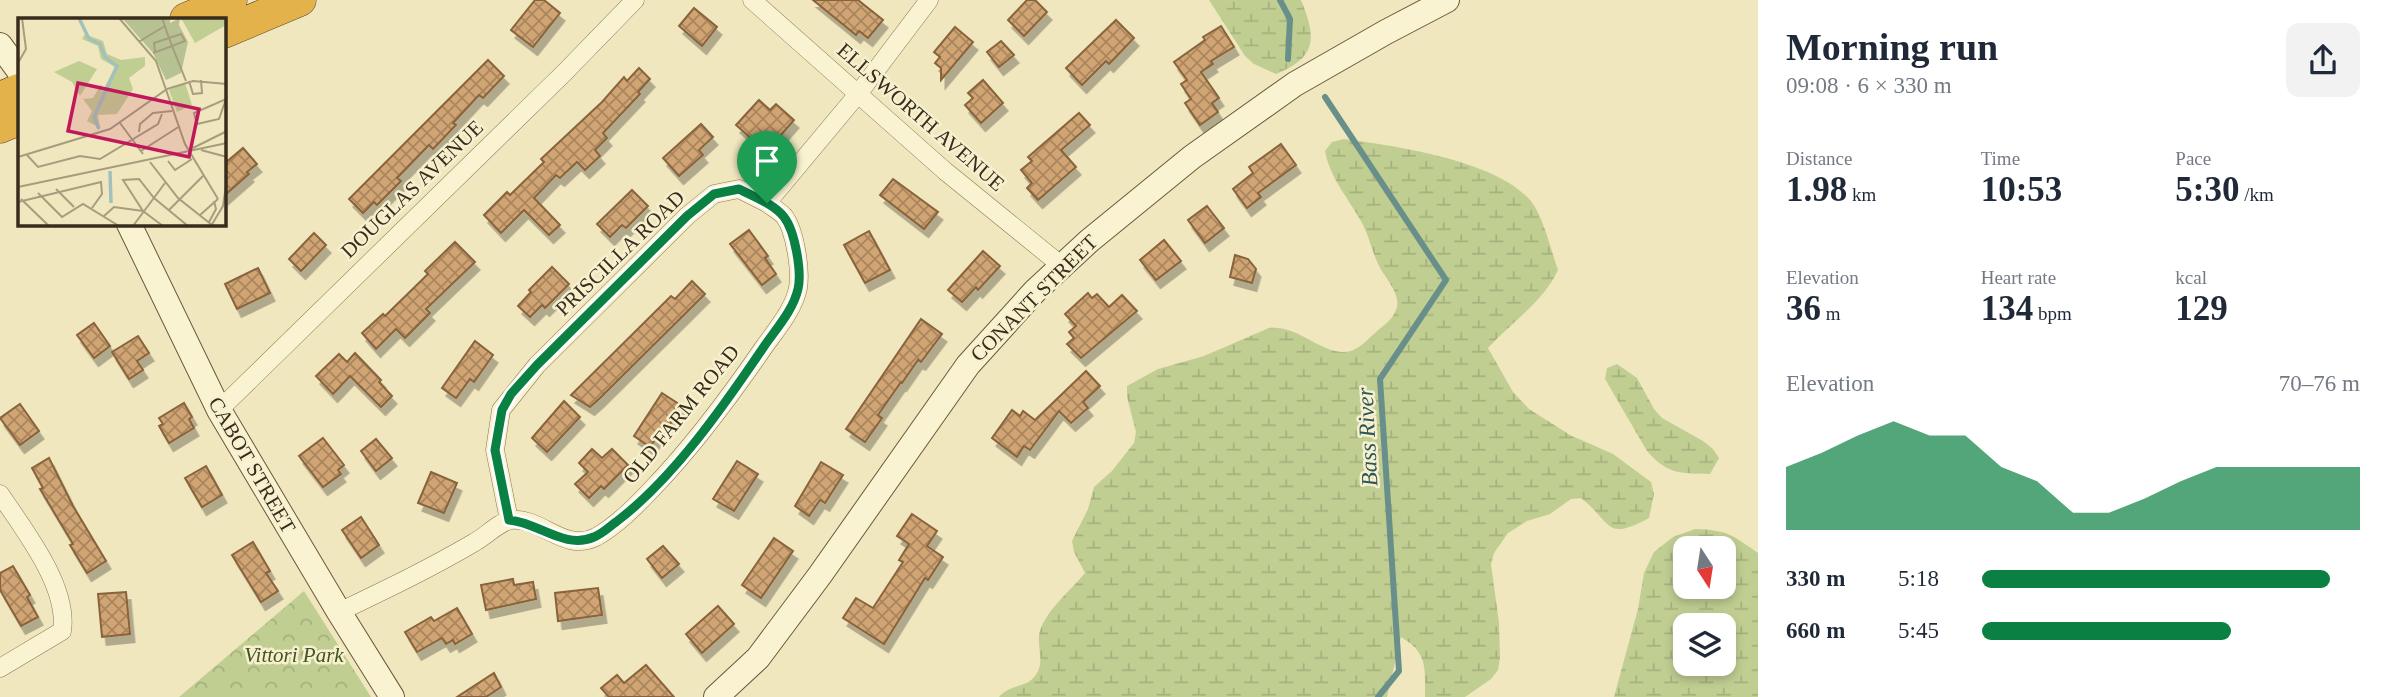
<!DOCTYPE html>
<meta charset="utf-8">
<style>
:root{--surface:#fff;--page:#f2f2f3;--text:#1f2937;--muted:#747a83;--accent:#0b8043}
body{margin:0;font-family:"Times New Roman",serif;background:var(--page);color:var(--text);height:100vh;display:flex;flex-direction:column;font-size:26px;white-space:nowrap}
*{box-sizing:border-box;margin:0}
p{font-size:23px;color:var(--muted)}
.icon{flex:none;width:38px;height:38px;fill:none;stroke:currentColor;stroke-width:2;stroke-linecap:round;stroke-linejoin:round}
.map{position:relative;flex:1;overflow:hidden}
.panel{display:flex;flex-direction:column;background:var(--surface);width:630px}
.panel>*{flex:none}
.needle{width:46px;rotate:168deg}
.tools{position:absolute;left:1673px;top:536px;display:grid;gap:14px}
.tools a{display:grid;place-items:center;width:63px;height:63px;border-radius:14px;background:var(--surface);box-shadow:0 4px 10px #0003;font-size:35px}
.pin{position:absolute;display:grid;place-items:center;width:60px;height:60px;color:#fff;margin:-72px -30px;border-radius:50% 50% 50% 0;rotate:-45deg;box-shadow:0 0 7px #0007}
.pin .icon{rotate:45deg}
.round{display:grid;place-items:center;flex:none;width:74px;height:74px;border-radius:14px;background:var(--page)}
.head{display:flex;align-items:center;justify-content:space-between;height:119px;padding:0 28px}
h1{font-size:38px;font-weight:700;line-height:52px}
.figures{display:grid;grid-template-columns:repeat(3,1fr);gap:10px;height:119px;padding:7px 28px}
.figures div{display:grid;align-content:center}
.figures b{font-size:35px;font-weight:700}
.figures small{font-size:19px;font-weight:400}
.figures p{font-size:19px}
.chart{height:196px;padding:14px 28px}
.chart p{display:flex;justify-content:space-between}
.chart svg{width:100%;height:126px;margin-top:7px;fill:var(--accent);opacity:.7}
ul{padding:0 28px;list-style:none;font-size:23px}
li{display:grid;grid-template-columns:112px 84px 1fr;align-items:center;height:52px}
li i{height:18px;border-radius:9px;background:var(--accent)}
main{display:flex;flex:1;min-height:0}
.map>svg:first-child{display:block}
.wetland{fill:url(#wetland-marsh);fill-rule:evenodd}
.park{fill:url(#park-crowns)}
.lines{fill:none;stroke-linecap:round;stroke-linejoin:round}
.stream{stroke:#698f8a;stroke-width:6}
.building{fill:url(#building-cross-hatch);stroke:#89633b;stroke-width:2;filter:url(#shadow)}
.minor-casing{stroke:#897756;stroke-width:19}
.secondary-casing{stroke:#6a583a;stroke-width:26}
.motorway-casing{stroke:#56442b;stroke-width:33}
.minor{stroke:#faf3d2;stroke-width:18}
.secondary{stroke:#faf3d2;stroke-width:24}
.motorway{stroke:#e4b24b;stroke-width:32}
.route-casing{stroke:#fff;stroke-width:14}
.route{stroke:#0b8043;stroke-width:9}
.labels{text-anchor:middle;stroke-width:5;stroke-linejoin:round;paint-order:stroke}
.street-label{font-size:21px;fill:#382d1c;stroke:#f7f0cf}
.park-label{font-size:21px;font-style:italic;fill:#425521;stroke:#f7f0cf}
.water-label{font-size:23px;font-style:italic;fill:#2a5658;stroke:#f7f0cf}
.inset-river{fill:none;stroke:#a2c1bc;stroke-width:3.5}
.inset-road{fill:none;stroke:#a69d7e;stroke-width:2}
.view{fill:#c2185b;fill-opacity:0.15;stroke:#c2185b;stroke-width:3.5}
.inset-edge{fill:none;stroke:#382d1c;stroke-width:3.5}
</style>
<main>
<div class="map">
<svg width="1758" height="697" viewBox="0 0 1758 697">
<defs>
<pattern id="wetland-marsh" width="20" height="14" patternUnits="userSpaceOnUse" patternTransform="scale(1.75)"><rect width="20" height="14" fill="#c0ce92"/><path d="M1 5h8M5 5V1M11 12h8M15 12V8" fill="none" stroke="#a6b17d"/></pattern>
<pattern id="park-crowns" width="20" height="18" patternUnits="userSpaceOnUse" patternTransform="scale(1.75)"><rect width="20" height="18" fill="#c0ce92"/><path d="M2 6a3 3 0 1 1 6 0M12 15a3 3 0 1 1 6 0" fill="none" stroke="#a6b17d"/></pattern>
<pattern id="building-cross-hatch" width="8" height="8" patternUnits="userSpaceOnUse" patternTransform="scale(1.75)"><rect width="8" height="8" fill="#d0a473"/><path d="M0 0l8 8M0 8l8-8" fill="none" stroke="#aa865e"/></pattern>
<filter id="shadow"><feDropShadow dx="4.5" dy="8" stdDeviation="0" flood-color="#0004"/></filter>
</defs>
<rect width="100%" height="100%" fill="#f0e7bf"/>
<g class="wetland">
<path d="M1209 0H1301C1316 37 1318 57 1276 74L1254 64 1245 56Z"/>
<path d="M1344 139C1395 146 1495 160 1530 200 1543 215 1551 250 1558 270 1544 301 1511 323 1488 348L1513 392 1529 409 1570 435 1613 454 1651 482 1654 494 1649 518C1604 542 1613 523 1581 498L1571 499 1550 514 1527 521 1508 533 1494 553 1491 564 1499 623 1500 658 1498 670 1491 679 1465 697H1425C1425 668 1428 653 1401 637L1387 697H999C1010 684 1026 688 1035 676 1047 660 1034 644 1041 628 1049 608 1071 590 1085 573L1074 552 1072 541 1088 509 1094 487 1112 471 1134 443 1136 432 1127 397V386L1158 369 1204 356 1269 328C1298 325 1318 352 1344 352 1357 352 1366 341 1375 333 1381 327 1391 321 1394 314 1405 297 1386 280 1379 266 1372 252 1369 235 1361 221 1348 198 1330 178 1325 151L1332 142Z"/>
<path d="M1617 364 1637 378 1654 409 1662 418 1703 441 1713 449 1719 458 1710 474C1680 473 1668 475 1647 451L1605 379 1607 368Z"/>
<path d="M1695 529C1728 530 1732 535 1758 553V697H1614L1638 609 1644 573 1654 552 1673 537ZM1685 548H1724V586H1685ZM1685 625H1724V663H1685Z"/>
</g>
<polygon class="park" points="304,591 371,697 179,697"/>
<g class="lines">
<g class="stream">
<polyline points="1280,0 1290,19 1288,59"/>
<polyline points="1325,97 1446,280 1380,379 1399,671 1378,697"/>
</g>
</g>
<g class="building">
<polygon points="535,0 544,0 560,13 533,47 511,30"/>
<polygon points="813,0 858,0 883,20 868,38 859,31 856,35"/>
<polygon points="1027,0 1035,0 1047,12 1024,36 1008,20"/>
<polygon points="694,8 717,27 702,46 679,26"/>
<polygon points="1116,20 1134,38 1109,64 1106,61 1082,85 1066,68"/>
<polygon points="1221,26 1234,47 1211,61 1213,64 1201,72 1219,98 1212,103 1218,112 1200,125 1185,103 1191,99 1181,84 1187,80 1174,62 1205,40 1203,37"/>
<polygon points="955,27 973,42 941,80 941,68 935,63 940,57 934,52"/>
<polygon points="1001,41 1014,55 999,67 987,52"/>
<polygon points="488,60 504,76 483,98 479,95 453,123 456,125 433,149 429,145 397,178 401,181 377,205 374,202 363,213 349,199"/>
<polygon points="639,68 650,79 638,92 640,94 603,133 607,138 595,150 600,156 585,170 577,162 560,178 556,175 534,198 560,225 549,235 524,210 501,233 484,215 507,192 510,195 544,162 541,159 602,102 624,77 627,81"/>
<polygon points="983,80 1003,103 981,123 965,105 973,98 968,93"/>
<polygon points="759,100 770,110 776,104 794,120 766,152 736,125"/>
<polygon points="1079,113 1090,125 1061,150 1076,167 1038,200 1027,188 1032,183 1021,170 1032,161 1028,157"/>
<polygon points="701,124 713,137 699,150 703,155 679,176 663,158"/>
<polygon points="1281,144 1296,165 1258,193 1261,197 1247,208 1233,189 1253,173 1249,167"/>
<polygon points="243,148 257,164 247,172 249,174 224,196 224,164"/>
<polygon points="893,179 938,212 924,229 880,195"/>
<polygon points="632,190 648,206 626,228 622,225 610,237 597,224"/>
<polygon points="1207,206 1224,228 1205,243 1188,220"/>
<polygon points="749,230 768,256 765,258 776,274 762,285 730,244"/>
<polygon points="869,231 890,270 865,283 844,245"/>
<polygon points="314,233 326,245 301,271 289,259"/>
<polygon points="1164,240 1181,261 1156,280 1140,260"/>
<polygon points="455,242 475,262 426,309 430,313 405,338 396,329 376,349 362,333 383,314 385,316 428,274 425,271"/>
<polygon points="983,251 1000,266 978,290 976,287 962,302 948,290"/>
<polygon points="1235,255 1248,259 1256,269 1252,283 1230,277"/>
<polygon points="552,267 569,284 545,308 542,305 530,317 518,306 531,292 529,290"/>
<polygon points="258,268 270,293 237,309 225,284"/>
<polygon points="692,281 705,294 599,399 590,407 571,395 671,296 675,299"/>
<polygon points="1088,293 1092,298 1097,294 1109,307 1122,295 1137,311 1081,358 1067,344 1074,338 1069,332 1076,326 1065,314"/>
<polygon points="921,319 942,334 921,362 918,360 902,383 901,382 878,415 882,418 865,442 846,429"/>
<polygon points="94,323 110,346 94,358 77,335"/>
<polygon points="138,336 149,353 137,361 143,370 129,379 112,352"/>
<polygon points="475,341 493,355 474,382 470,379 456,398 442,388"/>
<polygon points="355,353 381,380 379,382 392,396 381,407 350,376 333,394 316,376 339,354 347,362"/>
<polygon points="1086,371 1100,386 1083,402 1088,408 1071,423 1059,411 1030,450 1024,446 1017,457 992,438 1012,410 1020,416 1023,411 1035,420"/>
<polygon points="662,393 682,406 663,435 660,432 650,447 634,436"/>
<polygon points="564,401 580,417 547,452 532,438"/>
<polygon points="184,403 192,417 189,419 194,428 169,443 159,426 163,424 159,418"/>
<polygon points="20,404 39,431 20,445 0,418"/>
<polygon points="323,438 344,465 338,470 341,474 323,487 299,456"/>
<polygon points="376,439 392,458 376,471 361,451"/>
<polygon points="592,449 602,458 612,449 628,465 604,489 601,486 589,498 575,484 588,472 579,463"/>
<polygon points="49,458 73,506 106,561 87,573 70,545 73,544 40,489 43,488 32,468"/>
<polygon points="737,461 758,474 734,511 713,499"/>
<polygon points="821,462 843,475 825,503 820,500 809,516 795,506"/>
<polygon points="206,466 222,495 202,507 185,478"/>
<polygon points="431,472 457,483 444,513 418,503"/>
<polygon points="912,514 937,531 927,546 943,557 928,580 925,578 884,644 843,618 856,598 873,608 903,562 899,560 909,544 897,536"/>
<polygon points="361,517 379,545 361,558 342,530"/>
<polygon points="774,538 793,551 761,598 742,585"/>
<polygon points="253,542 270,571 266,573 278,591 261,602 232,555"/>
<polygon points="663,546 679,564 662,578 647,559"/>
<polygon points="13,566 30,595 27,597 38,617 21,626 0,590 0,573"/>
<polygon points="513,579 514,585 533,582 536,599 486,610 481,585"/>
<polygon points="598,588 602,615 558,621 555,593"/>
<polygon points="126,592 130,634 102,637 98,594"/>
<polygon points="718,606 734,624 702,653 686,634"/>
<polygon points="457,608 472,634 455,644 453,640 446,644 442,638 417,652 405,632 431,617 434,621"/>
<polygon points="646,665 674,697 609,697 601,688 617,675 624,683"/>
<polygon points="494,673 501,687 486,697 457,697"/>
</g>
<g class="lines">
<defs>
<g id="minor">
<polyline points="752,0 945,171 1062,266"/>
<polyline points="219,410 564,73 635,0"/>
<path d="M0 494C24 530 69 587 62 631L0 668"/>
<polyline points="509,520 495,450 501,410 537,365 687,216 714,194 739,189 767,203 858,94 929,0"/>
<path d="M339 612C385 590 431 568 475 542 486 536 499 522 511 520 542 517 564 553 596 537 616 526 634 508 649 492 692 448 729 398 764 347 776 330 794 309 798 288 801 270 795 230 784 216 779 211 772 207 767 203"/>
</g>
<g id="secondary">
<polyline points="0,45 19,71"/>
<polyline points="129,224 219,410 339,612 392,697"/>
<polyline points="716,697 758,658 820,575 968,365 1035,291 1089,241 1192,157 1295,84 1386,32 1447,0"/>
</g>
<g id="motorway">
<polyline points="186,19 231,0"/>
<polyline points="224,32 300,0"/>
<polyline points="0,98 19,90"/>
<polyline points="0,127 19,119"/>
</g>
</defs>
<use href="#minor" class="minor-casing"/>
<use href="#secondary" class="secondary-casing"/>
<use href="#motorway" class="motorway-casing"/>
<use href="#minor" class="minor"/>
<use href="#secondary" class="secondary"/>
<use href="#motorway" class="motorway"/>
</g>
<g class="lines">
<defs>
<path id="route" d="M739 189C754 197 774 204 784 217 795 231 802 272 798 289 793 311 775 330 763 348 723 407 673 479 616 522 609 527 602 534 594 537 564 550 538 522 509 520L495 450 502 410 511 394 537 365 687 216 714 194Z"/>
</defs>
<use href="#route" class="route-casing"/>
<use href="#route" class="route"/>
</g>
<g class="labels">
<g class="street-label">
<text transform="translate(921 117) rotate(41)" y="7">ELLSWORTH AVENUE</text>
<text transform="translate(412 189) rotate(-44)" y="7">DOUGLAS AVENUE</text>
<text transform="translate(620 253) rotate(-44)" y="7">PRISCILLA ROAD</text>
<text transform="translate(1034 298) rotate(-45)" y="7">CONANT STREET</text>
<text transform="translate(681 414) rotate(-51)" y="7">OLD FARM ROAD</text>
<text transform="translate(252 465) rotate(60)" y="7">CABOT STREET</text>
</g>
<g class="park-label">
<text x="294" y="662">Vittori Park</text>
</g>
<g class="water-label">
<text transform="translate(1367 437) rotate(-93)" y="8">Bass River</text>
</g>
</g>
<g transform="translate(18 18)">
<rect width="208" height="208" fill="#f0e7bf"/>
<path d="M67 16 85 23 89 36 103 42 127 39V48L111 60 115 71 99 96 80 97 82 110 69 103 74 93 65 81 75 80 83 66 84 74 97 49 83 41 80 28 64 21ZM61 43 79 51 62 78 54 64 36 54Z" fill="#c0ce92"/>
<path d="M104 0H152V5L162 0 161 7 170 24 163 55 148 62 135 35Z" fill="#b7c292"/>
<path d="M163 0H208V7L177 25ZM167 65 174 87 159 94 151 72Z" fill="#c0ce92"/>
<path class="inset-river" d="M61 0 71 21 82 26 87 39 99 48 76 99 81 111M92 153 93 185"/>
<path class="inset-road" d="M101 0 138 43 167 126 200 181M122 23 147 8M137 34 136 25 151 20 154 28 167 23 163 16 151 20 144 0M135 35 154 28 168 63M0 45 8 31 4 0M171 63 175 76 184 75 183 62M149 71 175 63 209 66M208 81 201 101 179 106 176 95ZM102 105 125 136M121 114 122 106 135 95 154 93M175 130 209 113M183 132 209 139M123 133 162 108M9 137 20 149 62 138 82 141 140 106 144 96M0 139 92 111 149 71M150 143 157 152 174 141M132 144 160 180 194 207M0 169 209 125M38 171 56 189M20 175 44 199 65 186 101 208M3 181 31 208M0 184 83 164 84 176 74 190M205 188 209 161M151 192 185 158M182 197 200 181M86 198 96 189 125 193M191 204 198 191 196 183M115 208 147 165M145 208 125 193 105 162 121 161 136 180 170 208M193 208 205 188"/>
<path class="view" d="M60 65 181 91 171 139 50 113Z"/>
<rect width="208" height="208" class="inset-edge"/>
</g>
</svg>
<div class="tools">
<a><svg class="needle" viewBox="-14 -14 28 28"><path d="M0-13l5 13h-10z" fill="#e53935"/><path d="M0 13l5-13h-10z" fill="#747a83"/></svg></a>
<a><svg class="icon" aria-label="layers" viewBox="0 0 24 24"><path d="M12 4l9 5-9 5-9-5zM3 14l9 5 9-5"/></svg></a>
</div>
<div class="pin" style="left:767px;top:203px;background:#1e9e55"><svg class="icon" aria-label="arrive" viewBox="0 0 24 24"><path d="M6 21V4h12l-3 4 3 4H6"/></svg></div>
</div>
<section class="panel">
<div class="head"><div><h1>Morning run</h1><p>09:08 · 6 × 330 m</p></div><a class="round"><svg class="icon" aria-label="share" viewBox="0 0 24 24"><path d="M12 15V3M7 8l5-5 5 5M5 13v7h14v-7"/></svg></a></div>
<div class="figures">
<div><p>Distance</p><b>1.98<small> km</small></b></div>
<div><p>Time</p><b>10:53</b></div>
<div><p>Pace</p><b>5:30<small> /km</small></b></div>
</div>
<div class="figures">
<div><p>Elevation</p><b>36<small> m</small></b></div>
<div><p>Heart rate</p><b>134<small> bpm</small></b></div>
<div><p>kcal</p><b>129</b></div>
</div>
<div class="chart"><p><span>Elevation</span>70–76 m</p>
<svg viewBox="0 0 160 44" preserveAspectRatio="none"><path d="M0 44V22L10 17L20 11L30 6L40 11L50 11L60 22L70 27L80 38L90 38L100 33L110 27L120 22L130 22L140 22L150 22L160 22V44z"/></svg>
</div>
<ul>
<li><b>330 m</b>5:18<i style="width:92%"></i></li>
<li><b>660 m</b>5:45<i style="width:66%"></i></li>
</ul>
</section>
</main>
